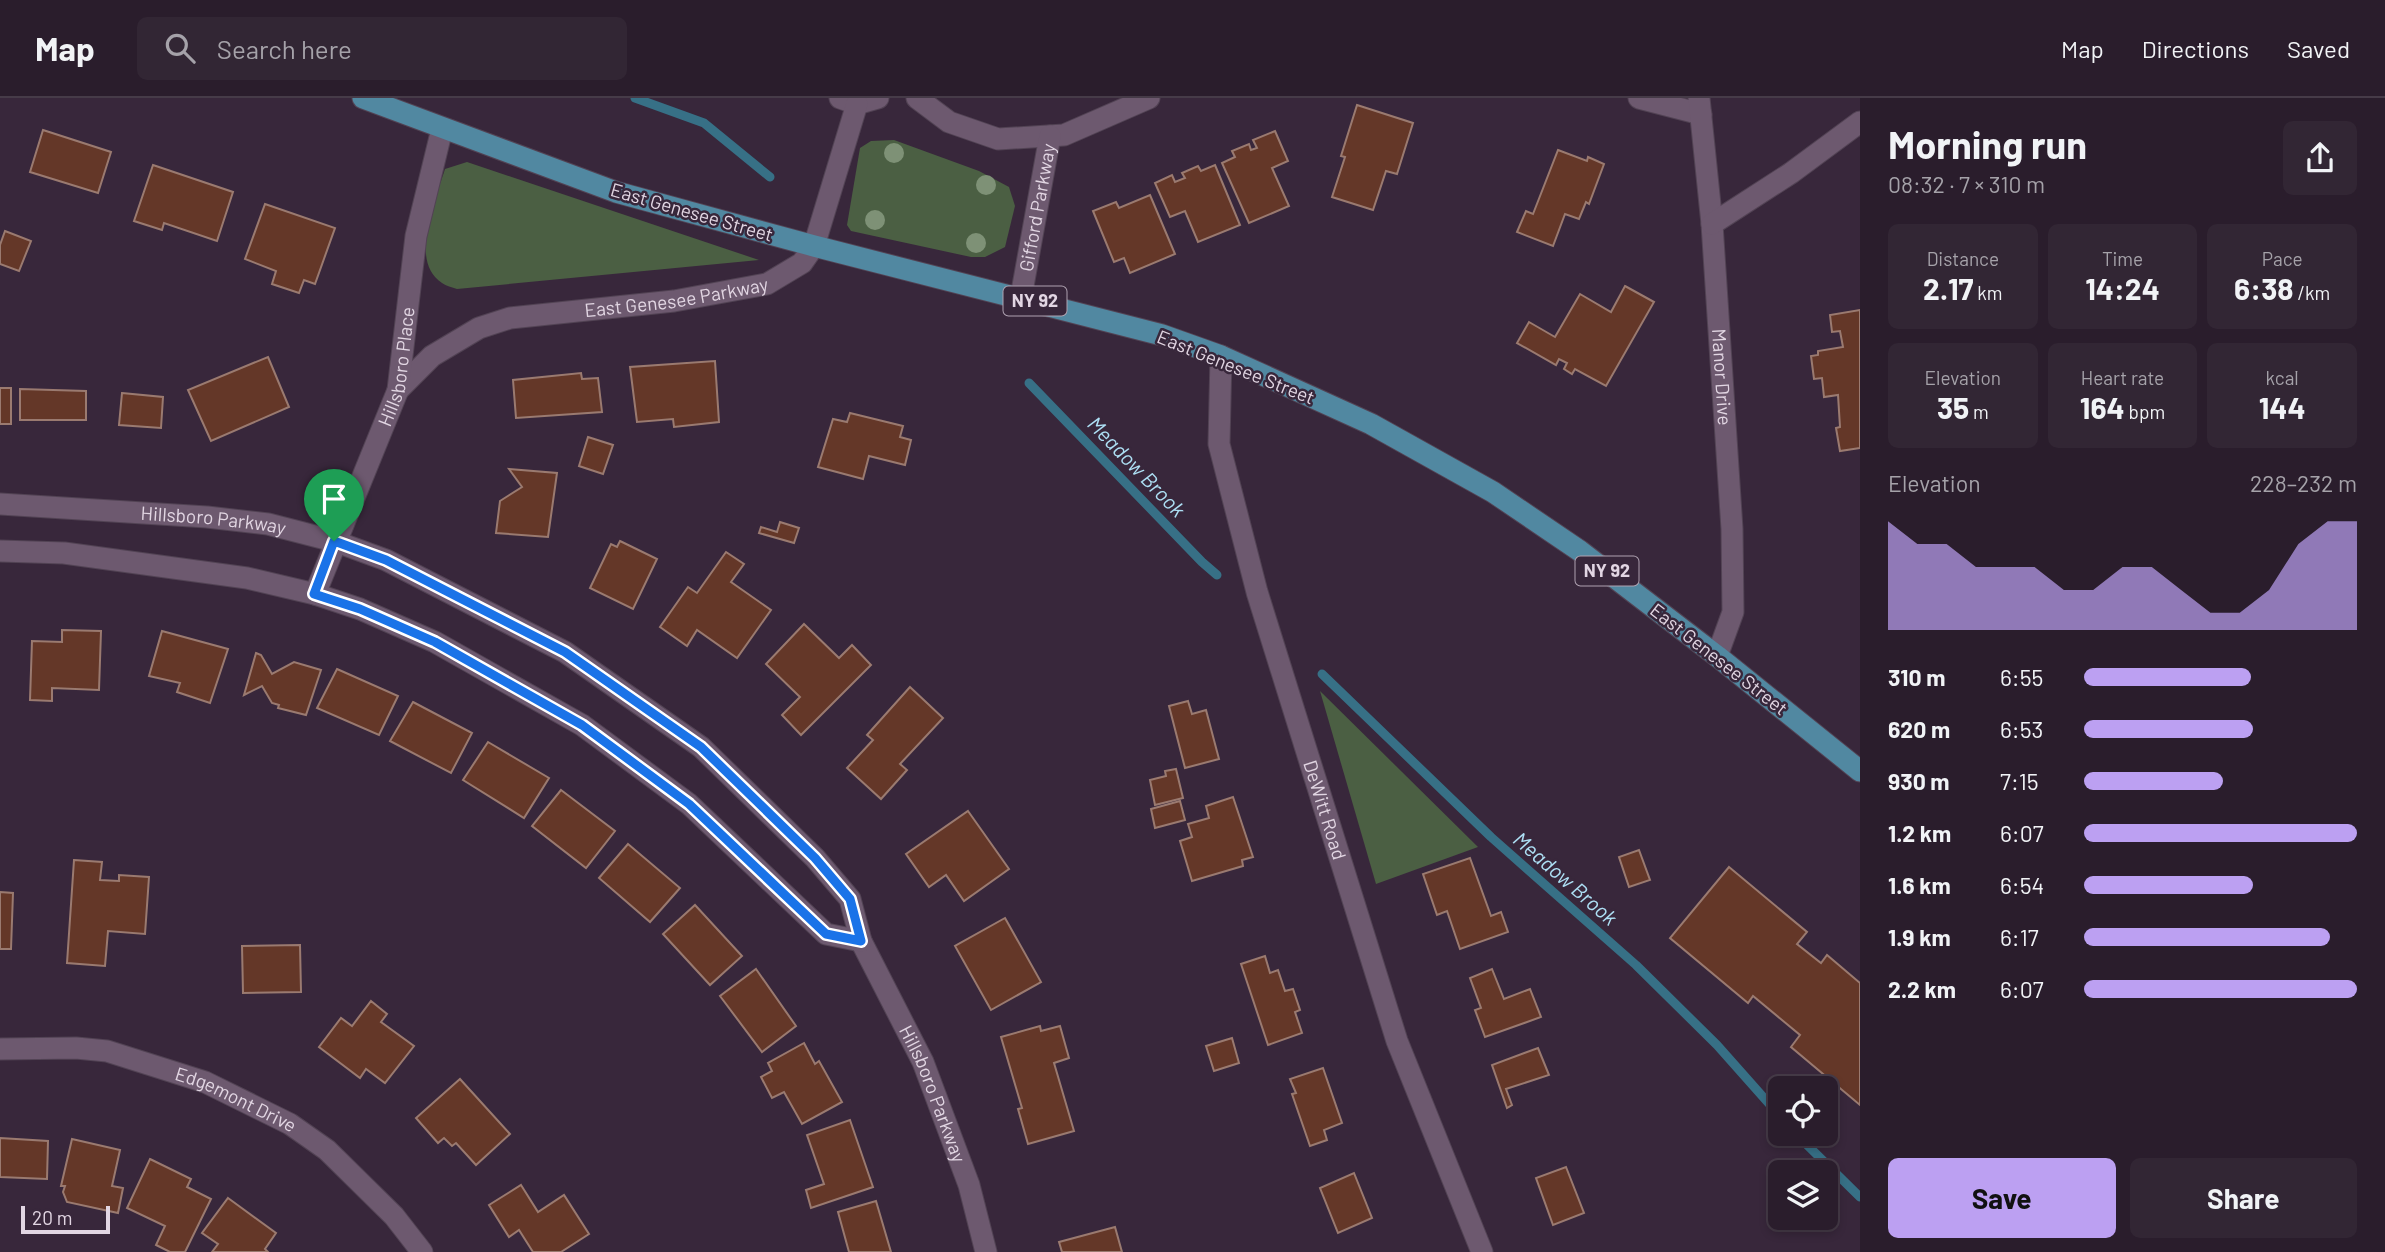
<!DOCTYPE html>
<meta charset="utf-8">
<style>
:root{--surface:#2a1d2c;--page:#322634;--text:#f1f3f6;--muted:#a5a2a9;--line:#463b48;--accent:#bca0f2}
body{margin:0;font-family:Barlow,sans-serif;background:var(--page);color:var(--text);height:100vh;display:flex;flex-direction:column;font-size:26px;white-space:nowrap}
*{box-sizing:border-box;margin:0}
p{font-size:23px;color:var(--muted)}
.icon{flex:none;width:38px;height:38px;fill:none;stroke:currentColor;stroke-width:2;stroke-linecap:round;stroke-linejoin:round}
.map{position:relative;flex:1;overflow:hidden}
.drawer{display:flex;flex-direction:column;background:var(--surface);width:525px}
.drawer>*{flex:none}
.fabs{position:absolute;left:1768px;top:978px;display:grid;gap:14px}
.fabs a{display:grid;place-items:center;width:70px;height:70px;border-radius:10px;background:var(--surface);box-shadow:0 4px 10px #0003,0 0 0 2px var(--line);font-size:35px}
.scale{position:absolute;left:21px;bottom:18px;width:89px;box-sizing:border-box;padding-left:7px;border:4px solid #e2d6e3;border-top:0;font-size:19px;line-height:24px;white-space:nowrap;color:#e2d6e3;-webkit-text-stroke:5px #38273b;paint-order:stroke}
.pin{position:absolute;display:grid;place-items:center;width:60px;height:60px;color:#fff;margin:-72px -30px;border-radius:50% 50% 50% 0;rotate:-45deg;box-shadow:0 0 7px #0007}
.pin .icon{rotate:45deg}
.round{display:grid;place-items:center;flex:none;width:74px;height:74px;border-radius:10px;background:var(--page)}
.overview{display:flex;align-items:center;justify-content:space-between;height:119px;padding:0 28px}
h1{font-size:38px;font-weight:700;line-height:52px}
.metrics{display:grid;grid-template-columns:repeat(3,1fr);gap:10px;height:119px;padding:7px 28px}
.metrics div{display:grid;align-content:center;border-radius:10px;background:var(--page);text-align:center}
.metrics b{font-size:30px;font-weight:700}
.metrics small{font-size:19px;font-weight:400}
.metrics p{font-size:19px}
.chart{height:196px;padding:14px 28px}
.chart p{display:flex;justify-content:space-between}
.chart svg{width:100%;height:126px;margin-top:7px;fill:var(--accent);opacity:.7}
.cta{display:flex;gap:14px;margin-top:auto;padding:14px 28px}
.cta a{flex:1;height:80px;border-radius:10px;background:var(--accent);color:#111;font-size:28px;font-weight:700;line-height:80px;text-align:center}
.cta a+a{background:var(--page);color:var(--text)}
ul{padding:0 28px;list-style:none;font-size:23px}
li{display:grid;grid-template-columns:112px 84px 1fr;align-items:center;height:52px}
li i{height:18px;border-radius:9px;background:var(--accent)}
header{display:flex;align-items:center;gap:42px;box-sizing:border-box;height:98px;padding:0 35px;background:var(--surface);border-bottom:2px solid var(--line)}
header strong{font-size:33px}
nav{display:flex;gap:38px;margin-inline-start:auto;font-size:24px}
.search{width:490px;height:63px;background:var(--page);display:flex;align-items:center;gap:18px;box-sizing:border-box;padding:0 24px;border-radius:10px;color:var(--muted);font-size:26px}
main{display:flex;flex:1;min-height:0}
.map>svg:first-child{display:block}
.green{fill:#4b5f43}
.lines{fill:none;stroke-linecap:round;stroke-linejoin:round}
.stream{stroke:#377086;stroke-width:9}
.building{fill:#643728;stroke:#9a7a70;stroke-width:2}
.street-casing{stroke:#524354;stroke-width:23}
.primary-casing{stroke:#524354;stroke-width:23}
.street{stroke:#6d596f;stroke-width:21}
.primary{stroke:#5188a1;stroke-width:21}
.tree{fill:#7e9176}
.route-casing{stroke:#fff;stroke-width:14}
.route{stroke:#1a73e8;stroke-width:9}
.labels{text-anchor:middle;stroke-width:5;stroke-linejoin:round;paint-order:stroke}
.shield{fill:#38273b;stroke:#afa2b1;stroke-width:2}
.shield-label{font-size:18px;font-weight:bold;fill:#e2d6e3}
.street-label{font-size:19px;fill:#e2d6e3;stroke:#38273b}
.water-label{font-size:21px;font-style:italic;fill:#aee0f5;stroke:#38273b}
</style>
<header>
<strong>Map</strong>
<div class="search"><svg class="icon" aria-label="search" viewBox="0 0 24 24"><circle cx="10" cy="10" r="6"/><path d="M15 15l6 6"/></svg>Search here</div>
<nav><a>Map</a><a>Directions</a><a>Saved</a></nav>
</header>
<main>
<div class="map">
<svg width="1860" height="1154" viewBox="0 0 1860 1154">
<rect width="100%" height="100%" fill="#38273b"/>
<g class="green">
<polygon points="894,42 979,73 1009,89 1015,108 1005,149 985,159 971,159 851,133 847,127 860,50 871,43"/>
<path d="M467 64 759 162 457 191C452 189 446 188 442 185 408 163 436 100 445 71Z"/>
<polygon points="1320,593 1478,749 1376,786"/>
</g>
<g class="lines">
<g class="stream">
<polyline points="635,0 704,25 770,79"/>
<polyline points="1029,285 1202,464 1217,477"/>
<polyline points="1322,576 1491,739 1636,867 1717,947 1780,1018"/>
<polyline points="1796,1036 1860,1099"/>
</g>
</g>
<g class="building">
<polygon points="1357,7 1413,25 1397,76 1386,73 1373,112 1332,99 1345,59 1341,58"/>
<polygon points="43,32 111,54 98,95 30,74"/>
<polygon points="1275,33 1288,63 1272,70 1289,108 1249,125 1222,65 1235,59 1232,53 1249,46 1251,52 1257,50 1253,42"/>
<polygon points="1558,52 1587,63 1588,59 1604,66 1589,106 1586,104 1579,121 1565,116 1553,148 1517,134 1526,113 1533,116"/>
<polygon points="153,67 233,94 217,143 164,125 162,132 134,123"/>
<polygon points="1215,67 1240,127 1198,144 1185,113 1170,119 1155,85 1172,77 1175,84 1185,80 1182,75 1198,68 1201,73"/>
<polygon points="1150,97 1175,156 1130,175 1124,160 1114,164 1093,113 1116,104 1119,110"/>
<polygon points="265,106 335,130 315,186 304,182 299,195 272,186 276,173 245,161"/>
<polygon points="5,133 31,143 19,173 0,166 0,147"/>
<polygon points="1625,188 1654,204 1606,288 1575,271 1572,276 1564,271 1567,265 1559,261 1556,267 1517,245 1529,224 1555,239 1580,196 1611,214"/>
<polygon points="1860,212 1860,350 1840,353 1836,330 1840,329 1838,297 1824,299 1822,280 1814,281 1811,258 1818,257 1818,253 1843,249 1840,233 1832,234 1830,217"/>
<polygon points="268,259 289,309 211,343 188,292"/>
<polygon points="715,263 719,324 674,329 673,321 637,324 630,269"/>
<polygon points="581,275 582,281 598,280 602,314 516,320 513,282"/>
<rect x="0" y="290" width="11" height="36"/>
<polygon points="20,291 86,293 86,322 20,322"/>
<polygon points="122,295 163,299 161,330 119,327"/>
<polygon points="850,315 903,328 900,339 911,342 905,367 869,358 863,381 818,369 833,321 847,324"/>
<polygon points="588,339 613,347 603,376 579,368"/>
<polygon points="509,371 557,375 548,439 496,435 500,403 522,389"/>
<polygon points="780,424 799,430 794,445 759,435 761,429 777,434"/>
<polygon points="620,443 657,461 633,511 590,490 611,446 617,449"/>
<polygon points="726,454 744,466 731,484 771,512 737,560 697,532 687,548 660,529 688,489 697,495"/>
<polygon points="804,526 839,560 852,547 871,567 801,637 782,617 800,599 766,566"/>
<polygon points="62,532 101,533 99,592 52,590 52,603 30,602 32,543 62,544"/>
<polygon points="162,533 228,551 210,605 177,594 180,585 149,578"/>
<polygon points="256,555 261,557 272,576 294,564 321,572 306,617 278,610 279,607 272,605 262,588 244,597"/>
<polygon points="337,571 398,598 379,637 317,610"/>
<polygon points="910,589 943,620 900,666 907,672 881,701 847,670 873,642 867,637"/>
<polygon points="1188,603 1192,616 1206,612 1219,661 1185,670 1169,608"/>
<polygon points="413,604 472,635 451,675 390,643"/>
<polygon points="488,644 549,680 524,720 463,682"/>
<polygon points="1176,671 1183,700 1155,707 1150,682 1166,678 1165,673"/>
<polygon points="561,692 615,733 586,770 532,728"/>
<polygon points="1233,699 1253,759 1242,762 1243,768 1192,783 1180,743 1192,739 1188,726 1209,720 1206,708"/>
<polygon points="1180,703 1185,722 1155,730 1151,711"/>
<polygon points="968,713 1009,771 964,803 946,777 929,789 906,756"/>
<polygon points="628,746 680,790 650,824 599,780"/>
<polygon points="1639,752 1650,782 1629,789 1619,759"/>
<polygon points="1470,760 1491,818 1501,814 1508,834 1460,851 1447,813 1437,817 1423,776"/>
<polygon points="74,762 102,764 100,782 119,783 119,777 149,779 145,836 108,833 105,868 67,865"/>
<polygon points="1729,769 1807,834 1797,846 1821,865 1827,857 1860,885 1860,1007 1791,949 1800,937 1753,898 1748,905 1670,840"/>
<polygon points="0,794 13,795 11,851 0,851"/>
<polygon points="695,807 742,858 710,887 663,836"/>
<polygon points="1005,820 1041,884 991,912 955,848"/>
<polygon points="300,847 301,894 243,895 242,848"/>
<polygon points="1265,858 1270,875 1278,872 1285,893 1293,891 1300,912 1295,914 1302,935 1268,947 1241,866"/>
<polygon points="756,871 796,928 762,954 720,898"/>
<polygon points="1492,871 1504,901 1530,891 1541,919 1485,939 1475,912 1481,910 1470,880"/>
<polygon points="371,903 387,916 381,924 414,948 385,985 366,971 360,980 319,949 341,920 352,928"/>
<polygon points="1040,928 1041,933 1060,928 1069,960 1054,965 1074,1033 1028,1046 1018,1011 1022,1010 1001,939"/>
<polygon points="1232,940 1239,965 1214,973 1206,948"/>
<polygon points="804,945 815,966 819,963 842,1004 802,1026 784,994 772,1000 761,979 772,973 768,965"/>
<polygon points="1538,950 1549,977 1506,991 1512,1007 1507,1010 1492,967"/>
<polygon points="1323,970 1342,1025 1324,1032 1327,1042 1310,1048 1292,996 1296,995 1290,981"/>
<polygon points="460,981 510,1036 476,1067 456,1045 452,1048 444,1040 438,1045 416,1020"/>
<polygon points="850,1022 873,1089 811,1110 806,1092 824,1086 807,1037"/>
<polygon points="0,1040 48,1043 47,1081 0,1079"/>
<polygon points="72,1041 120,1052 112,1088 123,1090 118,1115 67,1104 63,1094 65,1088 61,1088"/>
<polygon points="150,1061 191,1081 187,1089 211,1101 185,1154 170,1154 156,1147 165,1128 127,1110"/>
<polygon points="1566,1069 1584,1115 1553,1127 1536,1080"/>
<polygon points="1354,1075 1372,1120 1338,1135 1320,1090"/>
<polygon points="521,1087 538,1114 564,1097 589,1136 561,1154 533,1154 519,1132 509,1139 489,1107"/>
<polygon points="228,1100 276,1135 265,1151 268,1154 212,1154 218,1146 202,1135"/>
<polygon points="876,1103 891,1154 849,1154 838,1114"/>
<polygon points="1115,1129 1122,1154 1062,1154 1059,1144"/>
</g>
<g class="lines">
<defs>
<g id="street">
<polyline points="840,0 857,6 878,0"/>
<polyline points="917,0 949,24 998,41 1064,37 1149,0"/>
<polyline points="1639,0 1701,16"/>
<path id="s1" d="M1699 0 1712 126 1732 431 1733 514 1717 558"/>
<polyline points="1712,126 1791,75 1860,24"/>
<path id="s2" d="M1021 199 1050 38"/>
<path id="s3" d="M1221 258 1219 346 1257 494 1397 943 1482 1154"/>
<path id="s4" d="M398 292 432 258 479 230 510 220 674 203 767 186 802 165 814 148 857 6"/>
<path id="s5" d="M0 406 207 419 268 426 334 443 386 462 565 554 701 649 815 760 850 801 861 843 923 964 969 1087 986 1154"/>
<polyline points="0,453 64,455 247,480 315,496 360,511 435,544 582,627 689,706 826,836 861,843"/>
<path id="s6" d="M315 496 398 292 416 138 442 31"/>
<path id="s7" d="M0 951 76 950 107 953 205 984 290 1026 327 1052 394 1118 422 1154"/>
</g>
<polyline id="primary" points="363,0 616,94 814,148 1162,237 1221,258 1371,326 1493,394 1580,453 1717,558 1860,673"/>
</defs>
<use href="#street" class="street-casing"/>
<use href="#primary" class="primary-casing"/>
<use href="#street" class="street"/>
<use href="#primary" class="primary"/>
</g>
<g class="tree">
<circle cx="894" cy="55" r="10"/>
<circle cx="986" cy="87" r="10"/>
<circle cx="875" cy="122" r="10"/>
<circle cx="976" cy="145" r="10"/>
</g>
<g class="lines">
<defs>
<polygon id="route" points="334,443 386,462 565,554 701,649 815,760 850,801 861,843 826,836 689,706 582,627 435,544 360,511 314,496"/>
</defs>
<use href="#route" class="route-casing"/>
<use href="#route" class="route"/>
</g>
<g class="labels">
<g class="shield">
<rect x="1003.5" y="188.5" width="63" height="29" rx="5"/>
<rect x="1575.5" y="458.5" width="63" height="29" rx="5"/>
</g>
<g class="shield-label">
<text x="1035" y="209">NY 92</text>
<text x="1607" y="479">NY 92</text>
</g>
<g class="street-label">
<text dy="7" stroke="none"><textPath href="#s2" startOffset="91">Gifford Parkway</textPath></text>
<text transform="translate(692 114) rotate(16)" y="7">East Genesee Street</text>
<text dy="7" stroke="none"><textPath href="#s4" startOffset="303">East Genesee Parkway</textPath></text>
<text dy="7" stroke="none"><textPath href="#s6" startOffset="243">Hillsboro Place</textPath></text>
<text transform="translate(1236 269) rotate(22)" y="7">East Genesee Street</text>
<text dy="7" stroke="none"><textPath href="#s1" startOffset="280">Manor Drive</textPath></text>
<text dy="7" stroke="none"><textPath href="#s5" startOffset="214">Hillsboro Parkway</textPath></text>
<text transform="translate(1719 561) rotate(38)" y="7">East Genesee Street</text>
<text dy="7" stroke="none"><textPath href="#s3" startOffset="469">DeWitt Road</textPath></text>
<text dy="7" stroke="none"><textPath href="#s5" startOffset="1185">Hillsboro Parkway</textPath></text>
<text dy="7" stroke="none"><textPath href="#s7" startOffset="245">Edgemont Drive</textPath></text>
</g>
<g class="water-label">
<text transform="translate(1136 369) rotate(46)" y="7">Meadow Brook</text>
<text transform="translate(1565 781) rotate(41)" y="7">Meadow Brook</text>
</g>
</g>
</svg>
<div class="fabs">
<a><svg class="icon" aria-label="locate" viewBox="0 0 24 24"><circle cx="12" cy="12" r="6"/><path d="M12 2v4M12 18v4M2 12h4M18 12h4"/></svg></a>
<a><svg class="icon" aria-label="layers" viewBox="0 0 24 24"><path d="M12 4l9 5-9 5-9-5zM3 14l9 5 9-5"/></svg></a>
</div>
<div class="scale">20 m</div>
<div class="pin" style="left:334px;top:443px;background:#1e9e55"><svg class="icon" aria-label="arrive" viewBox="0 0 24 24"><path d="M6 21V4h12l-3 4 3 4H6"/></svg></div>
</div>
<section class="drawer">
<div class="overview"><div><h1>Morning run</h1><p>08:32 · 7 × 310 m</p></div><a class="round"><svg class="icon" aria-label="share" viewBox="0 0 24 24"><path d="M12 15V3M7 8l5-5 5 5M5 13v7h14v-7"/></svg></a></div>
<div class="metrics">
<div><p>Distance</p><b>2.17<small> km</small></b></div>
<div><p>Time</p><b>14:24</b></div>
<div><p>Pace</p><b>6:38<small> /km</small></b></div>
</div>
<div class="metrics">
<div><p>Elevation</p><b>35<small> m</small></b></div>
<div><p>Heart rate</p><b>164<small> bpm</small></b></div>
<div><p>kcal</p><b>144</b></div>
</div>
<div class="chart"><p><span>Elevation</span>228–232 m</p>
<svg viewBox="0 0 160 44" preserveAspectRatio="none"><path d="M0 44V6L10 14L20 14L30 22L40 22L50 22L60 30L70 30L80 22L90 22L100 30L110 38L120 38L130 30L140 14L150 6L160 6V44z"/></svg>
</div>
<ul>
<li><b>310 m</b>6:55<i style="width:61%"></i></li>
<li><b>620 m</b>6:53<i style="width:62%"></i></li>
<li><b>930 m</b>7:15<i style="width:51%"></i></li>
<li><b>1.2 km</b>6:07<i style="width:100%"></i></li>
<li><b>1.6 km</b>6:54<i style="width:62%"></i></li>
<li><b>1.9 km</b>6:17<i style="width:90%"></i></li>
<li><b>2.2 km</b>6:07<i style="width:100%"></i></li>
</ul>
<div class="cta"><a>Save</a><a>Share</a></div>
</section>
</main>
